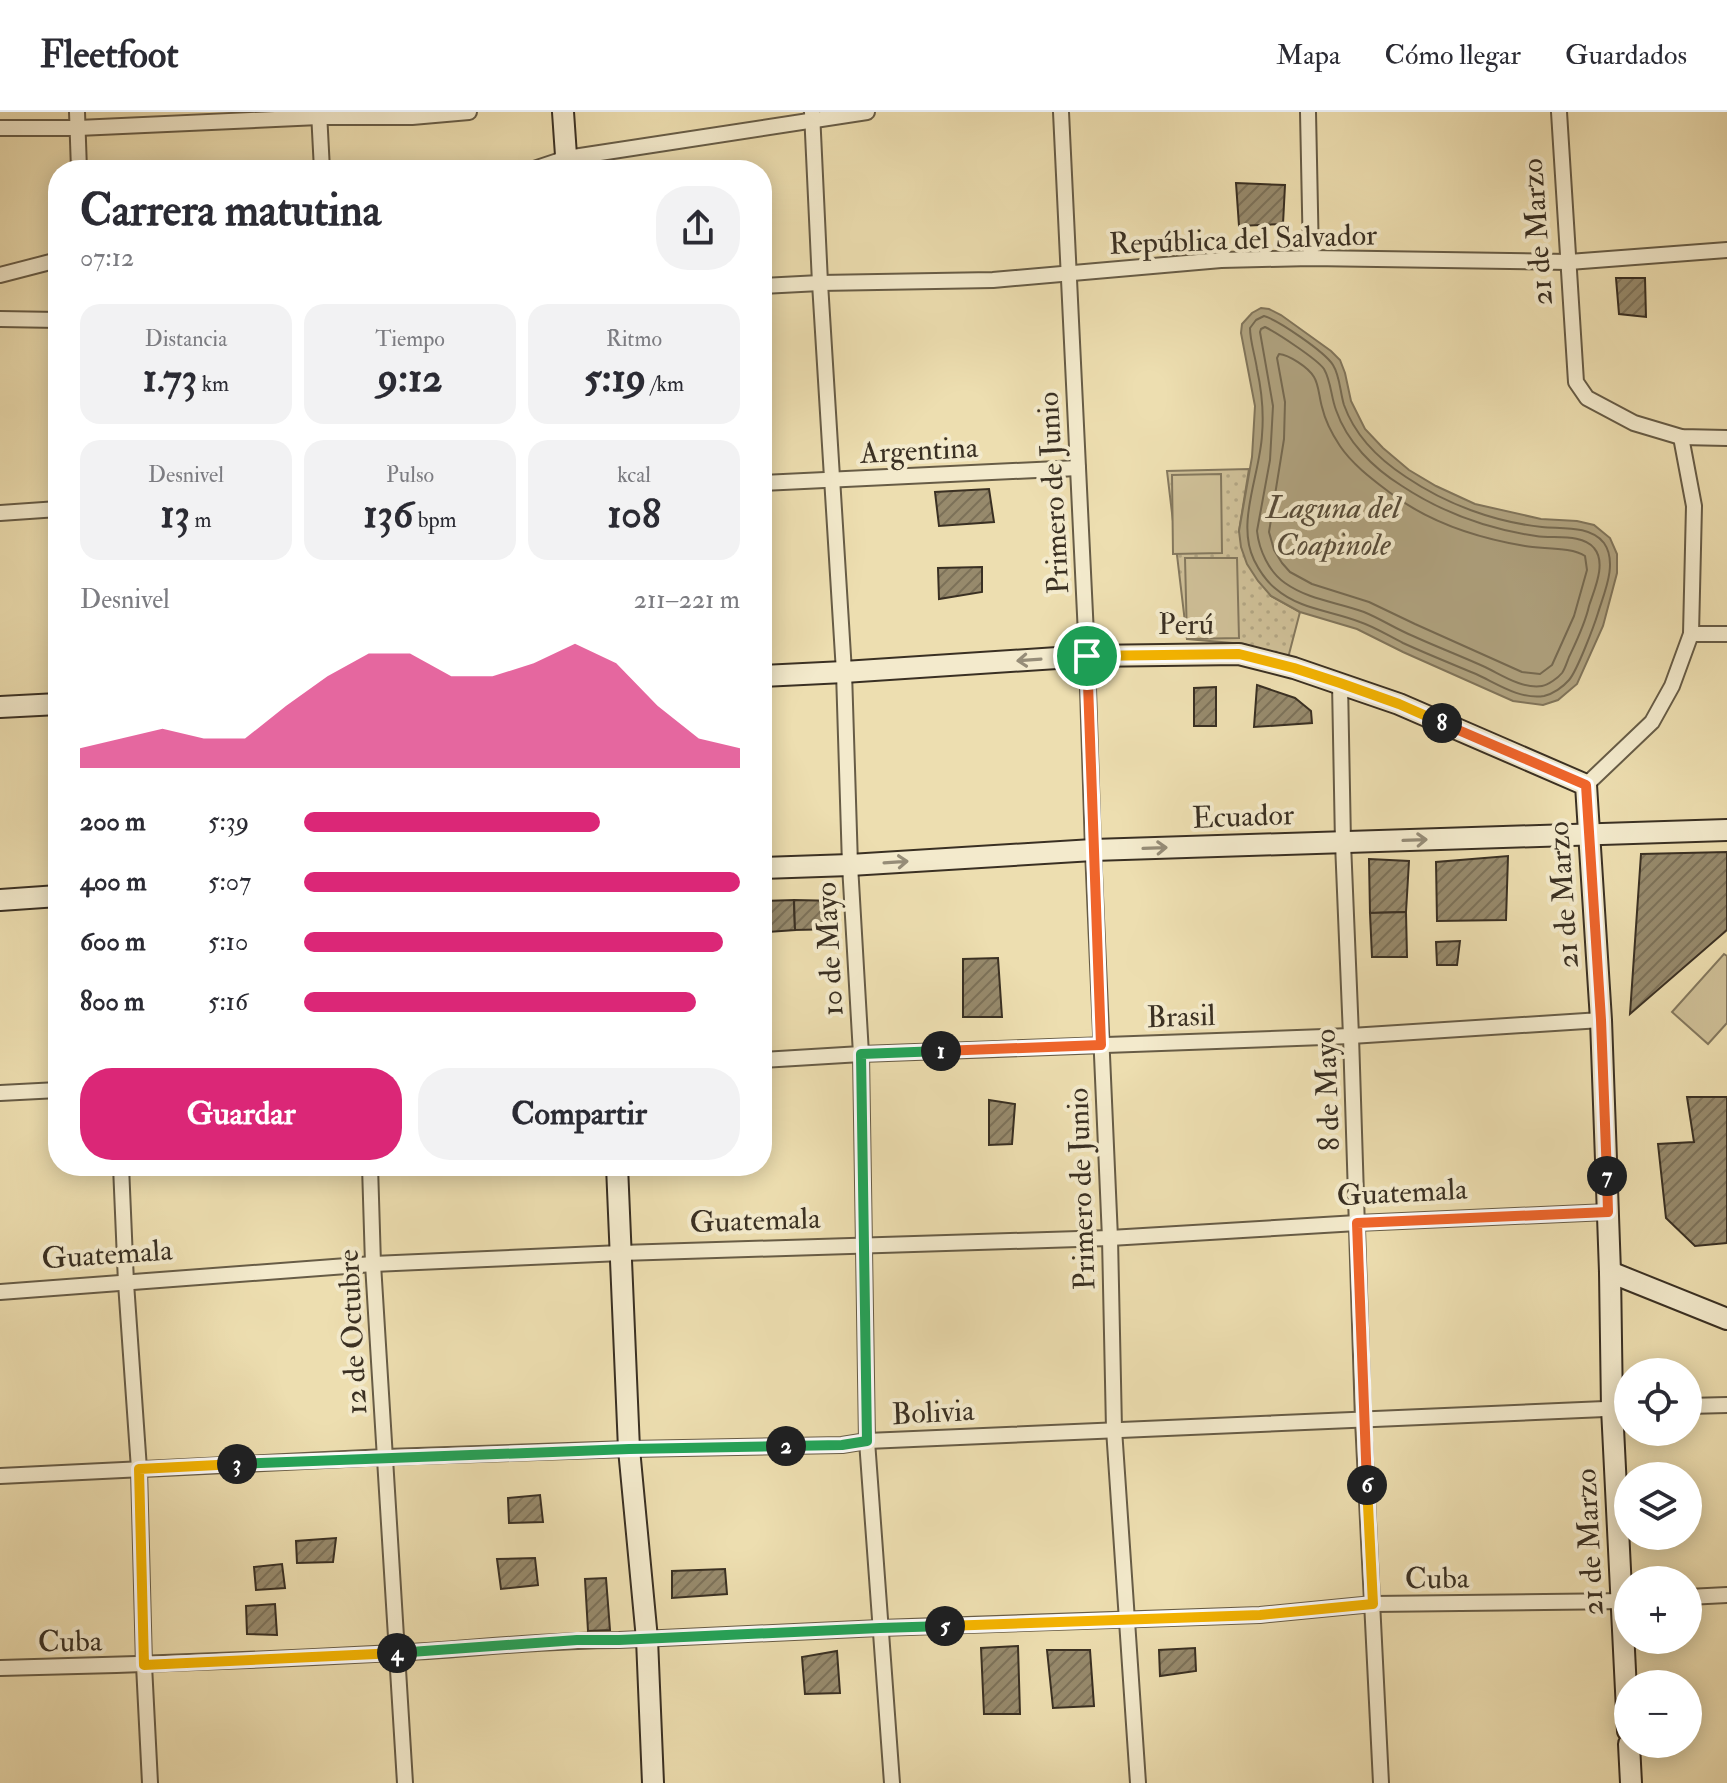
<!DOCTYPE html>
<html lang="es">
<meta charset="utf-8">
<style>
:root{--surface:#fff;--page:#f2f2f3;--text:#2b2b33;--muted:#7c7c81;--line:#e1e1e2;--accent:#db2777}
body{margin:0;font-family:"IM FELL Double Pica",serif;background:var(--page);color:var(--text);height:100vh;display:flex;flex-direction:column;font-size:30px;white-space:nowrap}
*{box-sizing:border-box;margin:0}
p{font-size:26px;color:var(--muted)}
.icon{flex:none;width:44px;height:44px;fill:none;stroke:currentColor;stroke-width:2;stroke-linecap:round;stroke-linejoin:round}
.map{position:relative;flex:1;overflow:hidden}
.drawer{position:absolute;left:48px;top:48px;width:724px;height:1016px;display:flex;flex-direction:column;background:var(--surface);border-radius:32px;box-shadow:0 4px 20px #0003}
.drawer>*{flex:none}
.buttons{position:absolute;left:1614px;top:1246px;display:grid;gap:16px}
.buttons a{display:grid;place-items:center;width:88px;height:88px;border-radius:50%;background:var(--surface);box-shadow:0 4px 20px #0003;font-size:40px}
.pin{position:absolute;display:grid;place-items:center;width:68px;height:68px;color:#fff;margin:-34px;border:4px solid #fff;border-radius:50%;box-shadow:0 2px 8px #0007}
.km{position:absolute;width:40px;height:40px;margin:-20px;border-radius:50%;background:#222;color:#fff;font-size:22px;line-height:40px;text-align:center}
.round{display:grid;place-items:center;flex:none;width:84px;height:84px;border-radius:32px;background:var(--page)}
.headline{display:flex;align-items:center;justify-content:space-between;height:136px;padding:0 32px}
h1{font-size:44px;font-weight:700;line-height:60px}
.stats{display:grid;grid-template-columns:repeat(3,1fr);gap:12px;height:136px;padding:8px 32px}
.stats div{display:grid;align-content:center;border-radius:20px;background:var(--page);text-align:center}
.stats b{font-size:40px;font-weight:700}
.stats small{font-size:22px;font-weight:400}
.stats p{font-size:22px}
.chart{height:224px;padding:16px 32px}
.chart p{display:flex;justify-content:space-between}
.chart svg{width:100%;height:144px;margin-top:8px;fill:var(--accent);opacity:.7}
.action{display:flex;gap:16px;margin-top:auto;padding:16px 32px}
.action a{flex:1;height:92px;border-radius:32px;background:var(--accent);color:#fff;font-size:32px;font-weight:700;line-height:92px;text-align:center}
.action a+a{background:var(--page);color:var(--text)}
ul{padding:0 32px;list-style:none;font-size:26px}
li{display:grid;grid-template-columns:128px 96px 1fr;align-items:center;height:60px}
li i{height:20px;border-radius:10px;background:var(--accent)}
header{display:flex;align-items:center;gap:48px;box-sizing:border-box;height:112px;padding:0 40px;background:var(--surface);border-bottom:2px solid var(--line)}
header strong{font-size:38px}
nav{display:flex;gap:44px;margin-inline-start:auto;font-size:28px}
.map>svg:first-child{display:block}
.park{fill:url(#park-dots);stroke:#84785e;stroke-width:2}
.pitch{fill:#cfc098;stroke:#84785e;stroke-width:2}
.water{fill:#b0a380;stroke:#81755b;stroke-width:2}
.lines{fill:none;stroke-linecap:round;stroke-linejoin:round}
.shore{stroke:#756a52;stroke-width:2}
.building{fill:url(#building-hatch);stroke:#3a3023;stroke-width:2}
.street-casing{stroke:#675c46;stroke-width:18}
.secondary-casing{stroke:#3a3023;stroke-width:24}
.street{stroke:#f3eacc;stroke-width:14}
.secondary{stroke:#f3eacc;stroke-width:20}
.oneway{stroke:#968d78}
.split-1-casing{stroke:#fff;stroke-width:16}
.split-2-casing{stroke:#fff;stroke-width:16}
.split-3-casing{stroke:#fff;stroke-width:16}
.split-4-casing{stroke:#fff;stroke-width:16}
.split-5-casing{stroke:#fff;stroke-width:16}
.split-6-casing{stroke:#fff;stroke-width:16}
.split-7-casing{stroke:#fff;stroke-width:16}
.split-8-casing{stroke:#fff;stroke-width:16}
.split-9-casing{stroke:#fff;stroke-width:16}
.split-1{stroke:#f0652b;stroke-width:10}
.split-2{stroke:#22a559;stroke-width:10}
.split-3{stroke:#22a559;stroke-width:10}
.split-4{stroke:#f5b400;stroke-width:10}
.split-5{stroke:#22a559;stroke-width:10}
.split-6{stroke:#f5b400;stroke-width:10}
.split-7{stroke:#f0652b;stroke-width:10}
.split-8{stroke:#f0652b;stroke-width:10}
.split-9{stroke:#f5b400;stroke-width:10}
.labels{text-anchor:middle;stroke-width:8;stroke-linejoin:round;paint-order:stroke}
.street-label{font-size:30px;fill:#3a3023;stroke:#f3eacc}
.water-label{font-size:32px;font-style:italic;fill:#584d3a;stroke:#f3eacc}
</style>
<header>
<strong>Fleetfoot</strong>
<nav><a>Mapa</a><a>Cómo llegar</a><a>Guardados</a></nav>
</header>
<div class="map">
<svg width="1727" height="1671" viewBox="0 0 1727 1671">
<defs>
<pattern id="park-dots" width="8" height="8" patternUnits="userSpaceOnUse" patternTransform="scale(2)"><rect width="8" height="8" fill="#cfc098"/><path d="M2 2h.1M6 6h.1" fill="none" stroke="#b2a583" stroke-width="1.8" stroke-linecap="round"/></pattern>
<pattern id="building-hatch" width="6" height="6" patternUnits="userSpaceOnUse" patternTransform="scale(2)"><rect width="6" height="6" fill="#978a6c"/><path d="M-1 1l2-2M0 6l6-6M5 7l2-2" fill="none" stroke="#7c7158"/></pattern>
</defs>
<rect width="100%" height="100%" fill="#eddeb0"/>
<filter id="stains"><feTurbulence type="fractalNoise" baseFrequency=".0025" numOctaves="4"/><feColorMatrix values="0 0 0 0 .2 0 0 0 0 .09 0 0 0 0 .02 0 0 0 .5 -.17"/></filter>
<radialGradient id="worn" r=".72"><stop offset=".6" stop-color="#630" stop-opacity="0"/><stop offset="1" stop-color="#630" stop-opacity=".3"/></radialGradient>
<polygon class="park" points="1249,357 1239,419 1271,484 1300,500 1288,546 1244,532 1187,527 1167,359"/>
<g class="pitch">
<polygon points="1221,362 1222,441 1173,442 1172,363"/>
<polygon points="1185,446 1237,446 1239,526 1187,527"/>
<polygon points="1724,842 1727,844 1727,911 1708,932 1672,900"/>
</g>
<polygon class="water" points="1261,196 1269,197 1281,203 1331,239 1340,248 1345,261 1351,289 1365,317 1383,336 1409,358 1436,374 1475,392 1541,407 1577,409 1594,413 1610,426 1617,442 1617,461 1603,514 1577,572 1558,588 1543,593 1513,589 1403,540 1357,517 1300,500 1271,484 1258,469 1247,452 1241,435 1239,419 1252,345 1255,294 1241,221 1242,212 1252,201"/>
<g class="lines">
<g class="shore">
<path d="M1264 204C1278 208 1325 240 1333 253 1340 264 1340 280 1344 293 1355 324 1380 348 1406 365 1446 392 1494 410 1542 415 1561 417 1590 413 1604 431 1618 451 1604 481 1598 501 1594 514 1577 559 1569 568 1563 575 1553 582 1544 584 1520 588 1496 571 1476 562 1452 552 1427 542 1403 531 1389 524 1375 515 1360 510 1332 499 1299 497 1276 477 1267 470 1259 458 1254 448 1236 411 1260 362 1262 323 1264 300 1262 280 1257 257 1255 243 1250 229 1250 216L1256 208Z"/>
<path d="M1265 215C1277 221 1317 247 1324 257 1331 269 1331 285 1336 298 1347 330 1373 356 1402 374 1443 401 1488 417 1536 424 1553 427 1582 421 1594 436 1607 451 1594 478 1589 494 1585 512 1577 528 1569 545 1567 550 1565 557 1562 561 1558 566 1548 573 1542 574 1522 577 1502 563 1485 555 1461 544 1437 535 1413 524 1396 517 1381 507 1364 500 1337 490 1309 488 1285 471 1269 460 1259 438 1257 419L1270 348 1273 294 1260 220 1261 217Z"/>
<path d="M1279 242C1289 243 1308 255 1314 265 1319 273 1319 285 1322 295 1325 308 1332 322 1340 334 1352 352 1372 367 1389 380 1428 410 1477 426 1525 434 1542 437 1572 435 1585 444L1587 458 1574 504 1552 553 1540 562 1522 560 1415 512 1369 490 1312 472 1290 460 1282 451 1274 438 1269 420 1284 327 1285 290 1277 246Z"/>
</g>
</g>
<g class="building">
<polygon points="1236,71 1285,73 1283,112 1239,114"/>
<polygon points="1616,166 1645,166 1646,205 1619,202"/>
<polygon points="989,377 994,410 939,414 935,380"/>
<polygon points="982,455 982,480 939,487 938,456"/>
<polygon points="1257,573 1295,586 1311,599 1312,611 1254,615"/>
<polygon points="1216,575 1216,614 1194,614 1194,576"/>
<polygon points="1727,740 1727,818 1630,902 1641,742"/>
<polygon points="1508,744 1506,808 1437,809 1436,750"/>
<polygon points="1369,747 1409,749 1406,800 1370,801"/>
<polygon points="794,788 795,818 768,820 763,789"/>
<polygon points="794,788 839,789 838,817 795,818"/>
<polygon points="1406,800 1407,845 1372,845 1370,801"/>
<polygon points="1460,829 1457,853 1437,853 1436,830"/>
<polygon points="998,846 1002,905 963,905 963,847"/>
<polygon points="1687,985 1727,985 1727,1131 1695,1134 1666,1106 1658,1032 1694,1030"/>
<polygon points="989,988 1015,992 1012,1032 989,1033"/>
<polygon points="540,1383 543,1410 509,1411 508,1386"/>
<polygon points="336,1426 333,1450 297,1451 296,1429"/>
<polygon points="535,1446 538,1473 501,1477 497,1447"/>
<polygon points="282,1452 285,1476 256,1478 254,1455"/>
<polygon points="725,1457 727,1482 672,1486 672,1459"/>
<polygon points="606,1466 610,1518 588,1519 585,1467"/>
<polygon points="275,1492 277,1523 247,1522 246,1494"/>
<polygon points="1018,1534 1020,1602 984,1602 981,1536"/>
<polygon points="1195,1536 1196,1559 1160,1564 1159,1538"/>
<polygon points="1047,1538 1090,1538 1094,1594 1053,1596"/>
<polygon points="837,1539 840,1581 805,1582 802,1545"/>
</g>
<g class="lines">
<defs>
<g id="street">
<polyline points="77,0 79,58"/>
<polyline points="319,0 322,58"/>
<polyline points="812,0 820,171 844,560 850,753 861,942 867,1329 892,1671"/>
<polyline points="1061,0 1087,544 1093,738 1110,1126 1114,1317 1138,1671"/>
<polyline points="1308,0 1311,146"/>
<polyline points="1559,0 1576,270 1587,286 1634,311 1681,325 1727,326"/>
<polyline points="0,16 78,16 319,5 412,5 469,0"/>
<polyline points="531,58 567,46 867,0"/>
<polyline points="0,163 58,148"/>
<polyline points="762,174 820,171 993,168 1221,148 1311,146 1569,150 1727,138"/>
<polyline points="0,207 58,208"/>
<polyline points="762,371 1078,356"/>
<polyline points="0,401 58,397"/>
<polyline points="1691,522 1727,522"/>
<polyline points="1340,571 1343,731 1351,924 1363,1308 1381,1671"/>
<polyline points="1586,673 1652,610 1672,574 1691,522 1694,394 1681,325"/>
<polyline points="762,948 861,942 1351,924 1601,908"/>
<polyline points="0,981 58,978"/>
<polyline points="121,1054 126,1171 139,1357 144,1553 150,1671"/>
<polyline points="370,1054 373,1152 405,1671"/>
<polyline points="0,1180 373,1152 621,1141 1110,1126 1357,1111 1608,1100"/>
<polyline points="1688,1294 1727,1293"/>
<polyline points="0,1364 386,1345 629,1337 842,1333 867,1329 1628,1296"/>
<polyline points="1688,1485 1727,1483"/>
<path d="M0 1556C132 1553 263 1548 394 1541 469 1537 544 1528 619 1528L880 1516 1260 1503 1373 1492 1628 1489"/>
</g>
<g id="secondary">
<polyline points="563,0 567,58"/>
<polyline points="762,564 844,560 1087,544 1239,542 1294,556 1399,592 1586,673 1601,908 1610,1160 1612,1296 1628,1619"/>
<polyline points="0,595 58,592"/>
<polyline points="762,756 850,753 1093,738 1727,718"/>
<polyline points="0,788 58,784"/>
<polyline points="617,1054 629,1337 647,1527 653,1671"/>
<polyline points="1610,1160 1727,1207"/>
<polyline points="1629,1632 1631,1671"/>
</g>
</defs>
<use href="#street" class="street-casing"/>
<use href="#secondary" class="secondary-casing"/>
<use href="#street" class="street"/>
<use href="#secondary" class="secondary"/>
</g>
<defs><path id="oneway-shaft" d="M-6 0H5M1.5-3L5.5 0L1.5 3" fill="none" stroke-width="1.6" stroke-linecap="round" stroke-linejoin="round" transform="scale(2)"/></defs>
<g class="oneway">
<use href="#oneway-shaft" transform="translate(1029 548) rotate(176)"/>
<use href="#oneway-shaft" transform="translate(1415 728) rotate(-2)"/>
<use href="#oneway-shaft" transform="translate(1155 736) rotate(-2)"/>
<use href="#oneway-shaft" transform="translate(896 750) rotate(-4)"/>
</g>
<g class="lines">
<defs>
<polyline id="split-1" points="941,939 1101,933 1087,544"/>
<polyline id="split-2" points="786,1334 842,1333 867,1329 861,942 941,939"/>
<polyline id="split-3" points="237,1352 629,1337 786,1334"/>
<polyline id="split-4" points="237,1352 139,1357 144,1553 397,1541"/>
<polyline id="split-5" points="397,1541 577,1528 619,1528 880,1516 945,1514"/>
<polyline id="split-6" points="945,1514 1260,1503 1373,1492 1367,1373"/>
<polyline id="split-7" points="1367,1373 1357,1111 1608,1100 1607,1064"/>
<polyline id="split-8" points="1442,611 1586,673 1601,908 1607,1064"/>
<polyline id="split-9" points="1087,544 1239,542 1294,556 1340,571 1399,592 1442,611"/>
</defs>
<use href="#split-1" class="split-1-casing"/>
<use href="#split-2" class="split-2-casing"/>
<use href="#split-3" class="split-3-casing"/>
<use href="#split-4" class="split-4-casing"/>
<use href="#split-5" class="split-5-casing"/>
<use href="#split-6" class="split-6-casing"/>
<use href="#split-7" class="split-7-casing"/>
<use href="#split-8" class="split-8-casing"/>
<use href="#split-9" class="split-9-casing"/>
<use href="#split-1" class="split-1"/>
<use href="#split-2" class="split-2"/>
<use href="#split-3" class="split-3"/>
<use href="#split-4" class="split-4"/>
<use href="#split-5" class="split-5"/>
<use href="#split-6" class="split-6"/>
<use href="#split-7" class="split-7"/>
<use href="#split-8" class="split-8"/>
<use href="#split-9" class="split-9"/>
</g>
<g class="labels">
<g class="street-label">
<text transform="translate(1537 120) rotate(-94)" y="10">21 de Marzo</text>
<text transform="translate(1243 127) rotate(-2)" y="10">República del Salvador</text>
<text transform="translate(919 338) rotate(-3)" y="10">Argentina</text>
<text transform="translate(1053 381) rotate(-93)" y="10">Primero de Junio</text>
<text x="1186" y="522">Perú</text>
<text transform="translate(1243 704) rotate(-2)" y="10">Ecuador</text>
<text transform="translate(1563 783) rotate(-94)" y="10">21 de Marzo</text>
<text transform="translate(829 837) rotate(-93)" y="10">10 de Mayo</text>
<text transform="translate(1181 904) rotate(-2)" y="10">Brasil</text>
<text transform="translate(1327 978) rotate(-92)" y="10">8 de Mayo</text>
<text transform="translate(1081 1077) rotate(-92)" y="10">Primero de Junio</text>
<text transform="translate(1402 1080) rotate(-3)" y="10">Guatemala</text>
<text transform="translate(755 1108) rotate(-2)" y="10">Guatemala</text>
<text transform="translate(107 1142) rotate(-4)" y="10">Guatemala</text>
<text transform="translate(352 1220) rotate(-93)" y="10">12 de Octubre</text>
<text transform="translate(933 1300) rotate(-3)" y="10">Bolivia</text>
<text transform="translate(1589 1430) rotate(-93)" y="10">21 de Marzo</text>
<text transform="translate(1437 1466) rotate(-1)" y="10">Cuba</text>
<text transform="translate(70 1529) rotate(-1)" y="10">Cuba</text>
</g>
<g class="water-label">
<text x="1333" y="406">Laguna del<tspan x="1333" dy="37">Coapinole</tspan></text>
</g>
</g>
<rect width="100%" height="100%" filter="url(#stains)"/>
<rect width="100%" height="100%" fill="url(#worn)"/>
</svg>
<div class="buttons">
<a><svg class="icon" aria-label="locate" viewBox="0 0 24 24"><circle cx="12" cy="12" r="6"/><path d="M12 2v4M12 18v4M2 12h4M18 12h4"/></svg></a>
<a><svg class="icon" aria-label="layers" viewBox="0 0 24 24"><path d="M12 4l9 5-9 5-9-5zM3 14l9 5 9-5"/></svg></a>
<a>+</a>
<a>−</a>
</div>
<div class="pin" style="left:1087px;top:544px;background:#1e9e55"><svg class="icon" aria-label="arrive" viewBox="0 0 24 24"><path d="M6 21V4h12l-3 4 3 4H6"/></svg></div>
<b class="km" style="left:941px;top:939px">1</b>
<b class="km" style="left:786px;top:1334px">2</b>
<b class="km" style="left:237px;top:1352px">3</b>
<b class="km" style="left:397px;top:1541px">4</b>
<b class="km" style="left:945px;top:1514px">5</b>
<b class="km" style="left:1367px;top:1373px">6</b>
<b class="km" style="left:1607px;top:1064px">7</b>
<b class="km" style="left:1442px;top:611px">8</b>
<section class="drawer">
<div class="headline"><div><h1>Carrera matutina</h1><p>07:12</p></div><a class="round"><svg class="icon" aria-label="share" viewBox="0 0 24 24"><path d="M12 15V3M7 8l5-5 5 5M5 13v7h14v-7"/></svg></a></div>
<div class="stats">
<div><p>Distancia</p><b>1.73<small> km</small></b></div>
<div><p>Tiempo</p><b>9:12</b></div>
<div><p>Ritmo</p><b>5:19<small> /km</small></b></div>
</div>
<div class="stats">
<div><p>Desnivel</p><b>13<small> m</small></b></div>
<div><p>Pulso</p><b>136<small> bpm</small></b></div>
<div><p>kcal</p><b>108</b></div>
</div>
<div class="chart"><p><span>Desnivel</span>211–221 m</p>
<svg viewBox="0 0 160 44" preserveAspectRatio="none"><path d="M0 44V38L10 35L20 32L30 35L40 35L50 25L60 16L70 9L80 9L90 16L100 16L110 12L120 6L130 12L140 25L150 35L160 38V44z"/></svg>
</div>
<ul>
<li><b>200 m</b>5:39<i style="width:68%"></i></li>
<li><b>400 m</b>5:07<i style="width:100%"></i></li>
<li><b>600 m</b>5:10<i style="width:96%"></i></li>
<li><b>800 m</b>5:16<i style="width:90%"></i></li>
</ul>
<div class="action"><a>Guardar</a><a>Compartir</a></div>
</section>
</div>
